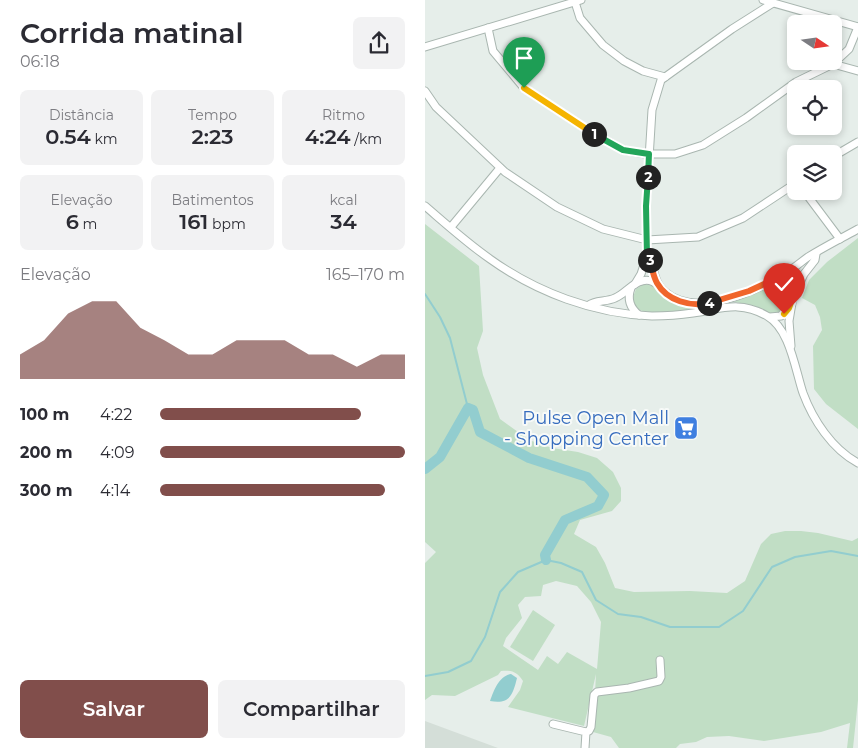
<!DOCTYPE html>
<html lang="pt">
<meta charset="utf-8">
<style>
:root{--surface:#fff;--page:#f2f2f3;--text:#2b2b33;--muted:#7c7c81;--accent:#814e4b}
body{margin:0;font-family:Montserrat,sans-serif;background:var(--page);color:var(--text);height:100vh;display:flex;flex-direction:column;font-size:19px;white-space:nowrap}
*{box-sizing:border-box;margin:0}
p{font-size:16px;color:var(--muted)}
.icon{flex:none;width:28px;height:28px;fill:none;stroke:currentColor;stroke-width:2;stroke-linecap:round;stroke-linejoin:round}
.map{position:relative;flex:1;overflow:hidden}
.side{display:flex;flex-direction:column;background:var(--surface);width:425px}
.side>*{flex:none}
.needle{width:32px;rotate:103deg}
.buttons{position:absolute;left:362px;top:15px;display:grid;gap:10px}
.buttons a{display:grid;place-items:center;width:55px;height:55px;border-radius:8px;background:var(--surface);box-shadow:0 2px 8px #0003;font-size:25px}
.pin{position:absolute;display:grid;place-items:center;width:42px;height:42px;color:#fff;margin:-51px -21px;border-radius:50% 50% 50% 0;rotate:-45deg;box-shadow:0 0 5px #0007}
.pin .icon{rotate:45deg}
.km{position:absolute;width:25px;height:25px;margin:-12px;border-radius:50%;background:#222;color:#fff;font-size:14px;line-height:25px;text-align:center}
.round{display:grid;place-items:center;flex:none;width:52px;height:52px;border-radius:8px;background:var(--page)}
.overview{display:flex;align-items:center;justify-content:space-between;height:85px;padding:0 20px}
h1{font-size:28px;font-weight:600;line-height:38px}
.stats{display:grid;grid-template-columns:repeat(3,1fr);gap:8px;height:85px;padding:5px 20px}
.stats div{display:grid;align-content:center;border-radius:8px;background:var(--page);text-align:center}
.stats b{font-size:21px;font-weight:600}
.stats small{font-size:14px;font-weight:400}
.stats p{font-size:14px}
.chart{height:140px;padding:10px 20px}
.chart p{display:flex;justify-content:space-between}
.chart svg{width:100%;height:90px;margin-top:5px;fill:var(--accent);opacity:.7}
.primary-button{display:flex;gap:10px;margin-top:auto;padding:10px 20px}
.primary-button a{flex:1;height:58px;border-radius:8px;background:var(--accent);color:#fff;font-size:20px;font-weight:600;line-height:58px;text-align:center}
.primary-button a+a{background:var(--page);color:var(--text)}
ul{padding:0 20px;list-style:none;font-size:16px}
li{display:grid;grid-template-columns:80px 60px 1fr;align-items:center;height:38px}
li i{height:12px;border-radius:6px;background:var(--accent)}
main{display:flex;flex:1;min-height:0}
.map>svg:first-child{display:block}
.built{fill:#d4ded8}
.green{fill:#c1dec5;fill-rule:evenodd}
.water{fill:#92cdcf}
.lines{fill:none;stroke-linecap:round;stroke-linejoin:round}
.stream{stroke:#92cdcf;stroke-width:2}
.river{stroke:#92cdcf;stroke-width:10}
.minor-casing{stroke:#a9b6b0;stroke-width:9}
.minor{stroke:#fff;stroke-width:7}
.split-1-casing{stroke:#fff;stroke-width:10}
.split-2-casing{stroke:#fff;stroke-width:10}
.split-3-casing{stroke:#fff;stroke-width:10}
.split-4-casing{stroke:#fff;stroke-width:10}
.split-5-casing{stroke:#fff;stroke-width:10}
.split-6-casing{stroke:#fff;stroke-width:10}
.split-1{stroke:#f5b400;stroke-width:6}
.split-2{stroke:#22a559;stroke-width:6}
.split-3{stroke:#22a559;stroke-width:6}
.split-4{stroke:#f0652b;stroke-width:6}
.split-5{stroke:#f0652b;stroke-width:6}
.split-6{stroke:#f5b400;stroke-width:6}
.labels{text-anchor:middle;stroke-width:4;stroke-linejoin:round;paint-order:stroke}
.shop-label{font-size:18px;fill:#366cbe;stroke:#f7faf8;text-anchor:end}
</style>
<main>
<section class="side">
<div class="overview"><div><h1>Corrida matinal</h1><p>06:18</p></div><a class="round"><svg class="icon" aria-label="share" viewBox="0 0 24 24"><path d="M12 15V3M7 8l5-5 5 5M5 13v7h14v-7"/></svg></a></div>
<div class="stats">
<div><p>Distância</p><b>0.54<small> km</small></b></div>
<div><p>Tempo</p><b>2:23</b></div>
<div><p>Ritmo</p><b>4:24<small> /km</small></b></div>
</div>
<div class="stats">
<div><p>Elevação</p><b>6<small> m</small></b></div>
<div><p>Batimentos</p><b>161<small> bpm</small></b></div>
<div><p>kcal</p><b>34</b></div>
</div>
<div class="chart"><p><span>Elevação</span>165–170 m</p>
<svg viewBox="0 0 160 44" preserveAspectRatio="none"><path d="M0 44V32L10 25L20 12L30 6L40 6L50 19L60 25L70 32L80 32L90 25L100 25L110 25L120 32L130 32L140 38L150 32L160 32V44z"/></svg>
</div>
<ul>
<li><b>100 m</b>4:22<i style="width:82%"></i></li>
<li><b>200 m</b>4:09<i style="width:100%"></i></li>
<li><b>300 m</b>4:14<i style="width:92%"></i></li>
</ul>
<div class="primary-button"><a>Salvar</a><a>Compartilhar</a></div>
</section>
<div class="map">
<svg width="433" height="748" viewBox="0 0 433 748">
<rect width="100%" height="100%" fill="#e6eeea"/>
<polygon class="built" points="0,721 73,748 0,748"/>
<g class="green">
<path d="M0 224 54 266 58 331 52 348 58 375 75 419 104 440 127 448 153 452 172 458 188 472 196 488V501L187 511 155 520 149 534 171 547 180 563 190 588 209 592 265 591 302 593 320 581 336 544 346 534 360 531H376L393 533 427 541 433 538V700L428 748H422L425 723 396 732 339 741 304 736 282 737 271 742 255 744 251 748H194L186 737 168 732 171 674 159 726 83 707 95 690 98 681C92 672 87 670 76 671L73 675 30 696 7 695 0 700V563L11 552 0 542ZM131 581 152 586 166 602 176 622 172 669 142 652 133 664 122 656 113 670 78 646 81 638 97 618 93 605 100 597 116 596 118 585Z"/>
<polygon points="433,238 433,429 401,404 389,389 388,346 397,330 395,317 390,305 377,298 384,280 402,262"/>
<path d="M219 284 228 286 249 303 268 309C255 311 227 316 215 310 210 308 208 303 208 297L211 289Z"/>
<path d="M346 285C363 285 368 304 354 313H344L329 306 306 301Z"/>
<polygon points="108,610 130,625 108,661 85,647"/>
</g>
<path class="water" d="M86 674 92 678C88 694 85 705 65 701 69 690 74 676 86 674Z"/>
<g class="lines">
<g class="stream">
<polyline points="0,294 15,317 25,338 43,408"/>
<polyline points="0,676 23,672 46,661 60,637 75,592 93,572 121,560 136,563 157,572 171,600 193,614 216,617 245,627 294,627 318,611 347,567 370,557 406,551 433,556"/>
</g>
<polyline class="river" points="0,469 15,457 43,408 48,410 55,432 104,458 162,477 179,495 173,506 140,520 120,555 121,560"/>
<defs>
<g id="minor">
<polyline points="338,0 433,27"/>
<polyline points="150,2 155,18 178,45 199,61 218,71 240,77"/>
<polyline points="63,28 68,51 99,88 158,127 198,150 220,154 250,154 278,145 321,118 371,82 408,64 424,49 433,27"/>
<polyline points="0,47 156,0"/>
<polyline points="408,64 433,71"/>
<polyline points="0,91 11,107 80,172 132,207 178,229 222,240 273,237 318,218 371,183"/>
<polyline points="409,156 433,142"/>
<polyline points="379,191 415,239"/>
<path d="M0 206C21 224 42 243 65 259 111 292 169 314 227 316 241 316 255 315 268 313 296 309 315 300 342 316 365 329 370 369 378 393 388 420 407 449 433 463"/>
<polyline points="26,227 75,168"/>
<path d="M222 256C231 267 227 281 240 292 272 319 331 291 361 273 369 268 376 262 383 257 399 247 417 238 433 229"/>
<polyline points="350,279 362,286 368,297"/>
<polyline points="210,284 216,274 222,256 221,207 227,110 236,80 307,29 348,3"/>
<path d="M206 288C202 299 205 308 214 315"/>
<path d="M164 305C170 300 182 302 190 298 200 294 207 283 217 281 223 279 227 281 232 284"/>
<polyline points="345,317 356,316 365,307"/>
<polyline points="366,346 364,321 368,297 379,274 390,260 391,254"/>
<polyline points="128,724 161,732 160,748"/>
<polyline points="161,732 164,731 166,727 169,695 172,692 204,688 234,681 236,677 235,660"/>
</g>
</defs>
<use href="#minor" class="minor-casing"/>
<use href="#minor" class="minor"/>
</g>
<g class="lines">
<defs>
<polyline id="split-1" points="99,88 169,134"/>
<polyline id="split-2" points="169,134 198,150 224,154 223,177"/>
<polyline id="split-3" points="223,177 221,206 222,256 225,260"/>
<path id="split-4" d="M225 260C227 268 228 276 232 283 242 301 266 307 284 303"/>
<polyline id="split-5" points="284,303 324,291 350,279 362,286"/>
<polyline id="split-6" points="359,314 364,308 368,297 362,286"/>
</defs>
<use href="#split-1" class="split-1-casing"/>
<use href="#split-2" class="split-2-casing"/>
<use href="#split-3" class="split-3-casing"/>
<use href="#split-4" class="split-4-casing"/>
<use href="#split-5" class="split-5-casing"/>
<use href="#split-6" class="split-6-casing"/>
<use href="#split-1" class="split-1"/>
<use href="#split-2" class="split-2"/>
<use href="#split-3" class="split-3"/>
<use href="#split-4" class="split-4"/>
<use href="#split-5" class="split-5"/>
<use href="#split-6" class="split-6"/>
</g>
<defs>
<symbol id="supermarket-square" viewBox="-11 -11 22 22"><rect x="-9" y="-9" width="18" height="18" rx="4" fill="#3f7fe0" stroke="#f7faf8"/><path d="M-6-5.5h2.5l.6 2H6L4.5 2H-2.5L-4.4-4H-6ZM-1.5 3.2a1.3 1.3 0 1 0 .1 0ZM3 3.2a1.3 1.3 0 1 0 .1 0Z" fill="#fff"/></symbol>
</defs>
<g fill-rule="evenodd">
<use href="#supermarket-square" x="247" y="414" width="28" height="28"/>
</g>
<g class="labels">
<g class="shop-label">
<text x="244" y="424">Pulse Open Mall<tspan x="244" dy="21">- Shopping Center</tspan></text>
</g>
</g>
</svg>
<div class="buttons">
<a><svg class="needle" viewBox="-14 -14 28 28"><path d="M0-13l5 13h-10z" fill="#e53935"/><path d="M0 13l5-13h-10z" fill="#7c7c81"/></svg></a>
<a><svg class="icon" aria-label="locate" viewBox="0 0 24 24"><circle cx="12" cy="12" r="6"/><path d="M12 2v4M12 18v4M2 12h4M18 12h4"/></svg></a>
<a><svg class="icon" aria-label="layers" viewBox="0 0 24 24"><path d="M12 4l9 5-9 5-9-5zM3 14l9 5 9-5"/></svg></a>
</div>
<div class="pin" style="left:99px;top:88px;background:#1e9e55"><svg class="icon" aria-label="arrive" viewBox="0 0 24 24"><path d="M6 21V4h12l-3 4 3 4H6"/></svg></div>
<div class="pin" style="left:359px;top:314px;background:#d93025"><svg class="icon" aria-label="check" viewBox="0 0 24 24"><path d="M5 12l5 5 9-10"/></svg></div>
<b class="km" style="left:169px;top:134px">1</b>
<b class="km" style="left:223px;top:177px">2</b>
<b class="km" style="left:225px;top:260px">3</b>
<b class="km" style="left:284px;top:303px">4</b>
</div>
</main>
